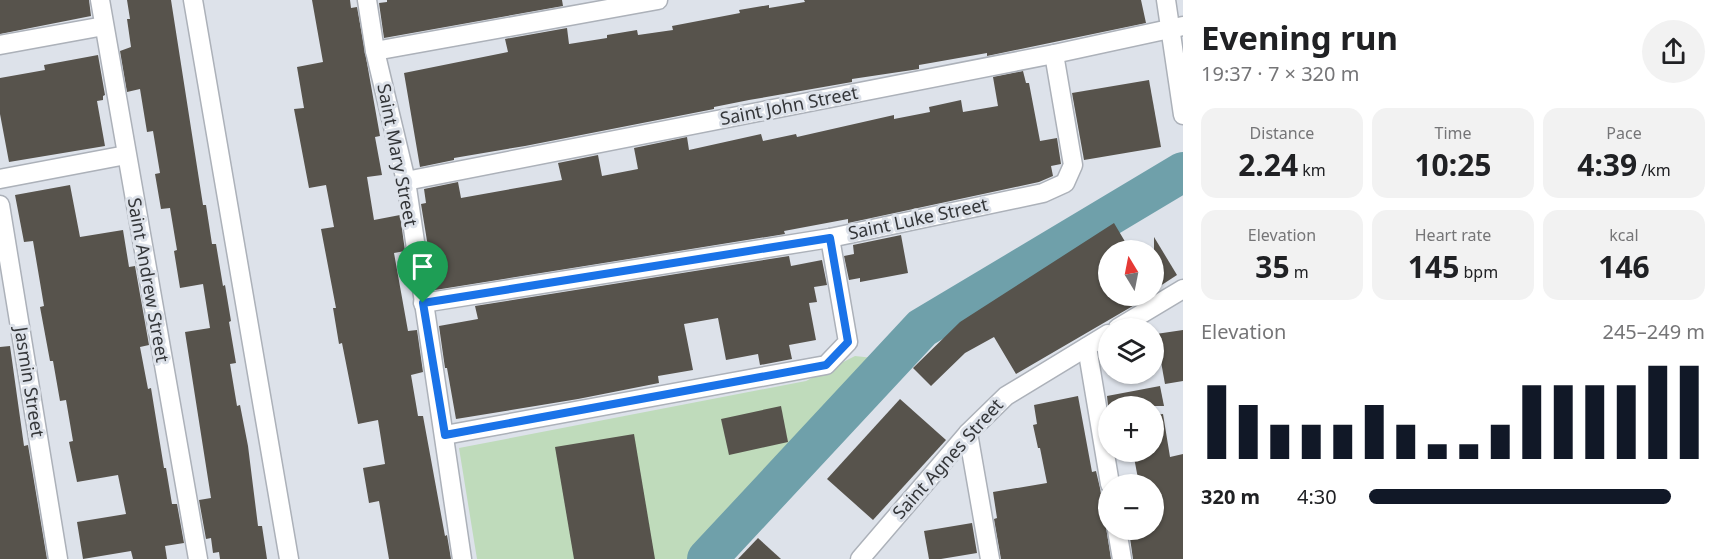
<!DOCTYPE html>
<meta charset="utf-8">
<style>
:root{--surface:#fff;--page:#f2f2f2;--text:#202124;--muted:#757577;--accent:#111827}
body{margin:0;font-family:"Noto Sans",sans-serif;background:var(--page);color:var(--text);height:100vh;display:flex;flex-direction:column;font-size:22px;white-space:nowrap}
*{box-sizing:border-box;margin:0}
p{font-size:20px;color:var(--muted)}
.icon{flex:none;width:33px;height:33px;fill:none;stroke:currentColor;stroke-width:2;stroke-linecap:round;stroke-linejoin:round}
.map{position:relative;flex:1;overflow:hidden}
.panel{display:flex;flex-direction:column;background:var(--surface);width:540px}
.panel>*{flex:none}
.needle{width:39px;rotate:350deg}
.controls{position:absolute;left:1098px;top:240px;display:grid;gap:12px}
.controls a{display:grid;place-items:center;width:66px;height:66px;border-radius:50%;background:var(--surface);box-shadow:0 2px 4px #0004;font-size:30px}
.pin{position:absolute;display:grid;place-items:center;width:51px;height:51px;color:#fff;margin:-62px -26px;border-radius:50% 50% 50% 0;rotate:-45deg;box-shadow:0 0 6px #0007}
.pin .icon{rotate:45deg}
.round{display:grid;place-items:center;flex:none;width:63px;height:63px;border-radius:32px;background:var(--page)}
.overview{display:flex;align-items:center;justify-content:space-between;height:102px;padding:0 18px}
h1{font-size:33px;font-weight:700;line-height:45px}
.metrics{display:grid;grid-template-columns:repeat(3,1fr);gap:9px;height:102px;padding:6px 18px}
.metrics div{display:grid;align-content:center;border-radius:15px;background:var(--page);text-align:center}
.metrics b{font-size:30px;font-weight:700}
.metrics small{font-size:16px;font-weight:400}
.metrics p{font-size:16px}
.chart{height:168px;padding:12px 18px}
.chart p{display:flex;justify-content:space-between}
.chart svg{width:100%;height:108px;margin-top:6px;stroke:var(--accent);stroke-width:6}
ul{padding:0 18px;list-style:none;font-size:20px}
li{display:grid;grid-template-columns:96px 72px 1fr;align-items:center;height:45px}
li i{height:15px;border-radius:8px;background:var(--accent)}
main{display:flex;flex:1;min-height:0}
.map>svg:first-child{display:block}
.green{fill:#bfdbbb}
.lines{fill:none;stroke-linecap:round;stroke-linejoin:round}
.river{stroke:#6fa0aa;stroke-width:40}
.building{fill:#57534c}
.minor-casing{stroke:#acb1b9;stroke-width:21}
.minor{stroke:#fff;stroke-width:18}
.route-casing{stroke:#fff;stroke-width:12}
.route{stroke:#1a73e8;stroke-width:8}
.labels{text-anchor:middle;stroke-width:6;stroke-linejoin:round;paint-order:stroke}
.street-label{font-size:18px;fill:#343639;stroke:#dde2ea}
</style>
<main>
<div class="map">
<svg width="1183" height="559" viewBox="0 0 1183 559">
<rect width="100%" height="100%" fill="#dde2ea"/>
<polygon class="green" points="855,356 882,359 692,559 477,559 459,448 806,381"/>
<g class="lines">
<polyline class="river" points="707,559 922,328 1183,172"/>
</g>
<g class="building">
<polygon points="0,0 89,0 91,16 0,34"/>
<polygon points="127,0 171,0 203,205 206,205 212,244 216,244 223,286 225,285 231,321 229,322 236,363 230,364 237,406 240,405 248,446 258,526 262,526 267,559 220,559 219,552 213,553 211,538 206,539 199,500 211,498 185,332 210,328 203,284 180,288 174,251 177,250 170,208 161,209 155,174 160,173 153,131 147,132 140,89 127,92 120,51 131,47 127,19 130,19"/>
<polygon points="312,0 350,0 351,8 357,7 380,136 375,137 382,175 367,177 374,220 400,215 405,251 394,253 408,331 417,330 423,372 411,375 418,416 423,416 445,536 447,535 451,559 389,559 379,501 369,503 363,468 385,464 378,420 358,424 342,343 339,344 333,308 336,308 321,229 334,227 326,185 309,188 294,109 304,108 297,67 323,62"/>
<polygon points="387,0 562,0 563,6 384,38 379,3 387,2"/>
<polygon points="804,0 1141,0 1146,23 987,56 987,53 919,65 919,69 852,79 852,82 749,100 714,107 714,109 525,146 454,158 454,160 420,167 404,73 508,52 505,39 567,28 569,44 607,38 607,35 637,30 638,35 673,30 672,26 740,13 739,10 769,5 769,8 805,2"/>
<polygon points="98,55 105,95 103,96 103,100 97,101 105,146 9,162 0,114 0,78 45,70 44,65"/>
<polygon points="1023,71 1026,83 1029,83 1040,141 1057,138 1061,164 1051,166 1053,176 1039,182 848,223 848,219 784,231 785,234 435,290 421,204 426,203 424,189 458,182 461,198 562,180 558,163 598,155 602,176 638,169 634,148 687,137 689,150 761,134 763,141 796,134 797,137 894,115 894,119 930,112 929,107 961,100 963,112 998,106 993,77"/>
<polygon points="1149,80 1161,147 1084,160 1072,93"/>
<polygon points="70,185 80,237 123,230 129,267 135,266 149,345 140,347 148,389 151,388 164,468 166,468 172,504 177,504 184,543 165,546 167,559 133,559 131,551 83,559 77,522 126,514 118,475 77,482 69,442 73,441 66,400 60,401 53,361 50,361 40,307 44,306 33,241 24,242 15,195"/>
<polygon points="1114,223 1130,250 1108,250 1108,296 1150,296 1016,374 994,337 965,353 931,386 913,368 960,322"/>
<polygon points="901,235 908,273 860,282 860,278 849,280 844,256 854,254 853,245"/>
<polygon points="1154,237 1177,275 1154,290"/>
<polygon points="789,256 791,266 822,260 827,285 814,287 817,302 809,303 816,340 789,345 792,359 760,365 758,354 726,360 718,318 684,324 693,370 658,376 659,383 578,399 456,419 447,368 445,368 439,326 478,319 475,306"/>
<polygon points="1183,330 1183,381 1165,384 1156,334"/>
<polygon points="10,346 24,446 28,445 47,559 0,559 0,347"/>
<polygon points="1160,386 1164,406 1108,406 1107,396"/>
<polygon points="1078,396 1092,472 1096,471 1100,488 1111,559 1001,559 994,519 997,518 993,492 1047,483 1040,448 1038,448 1033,425 1037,424 1034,405"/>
<polygon points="900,399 946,440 873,520 827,479"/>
<polygon points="781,406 788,442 729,455 721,419"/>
<polygon points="1163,414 1170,457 1183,454 1183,559 1133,559 1129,531 1154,530 1154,484 1139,484 1133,452 1154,452 1154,415"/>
<polygon points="634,434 655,559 574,559 555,447"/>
<polygon points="972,523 977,553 941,559 929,559 924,531"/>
<polygon points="758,538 781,559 738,559"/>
</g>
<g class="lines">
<defs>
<g id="minor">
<polyline points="100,0 198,559"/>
<polyline points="193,0 289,559"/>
<polyline points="367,0 375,51 406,181 462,559"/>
<polyline points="1166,0 1183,115"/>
<polyline points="0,45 104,26"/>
<polyline points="375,51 658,0"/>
<polyline points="0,179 126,155"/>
<polyline points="406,181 1054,54 1183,26"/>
<polyline points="0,205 58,559"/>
<polyline points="423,303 830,238 1043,193 1065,183 1073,165 1054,54"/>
<polyline points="1118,328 1183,289"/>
<polyline points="1087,347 1110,484"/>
<polyline points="968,433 990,559"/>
<polyline points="445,435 826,365 848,342 830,238"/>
<polyline points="1117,530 1122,559"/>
<polyline points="860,559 968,433 1006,396 1108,334"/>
</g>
</defs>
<use href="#minor" class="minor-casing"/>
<use href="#minor" class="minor"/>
</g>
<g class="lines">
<defs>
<polygon id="route" points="830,238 848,342 826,365 445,435 423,303"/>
</defs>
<use href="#route" class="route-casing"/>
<use href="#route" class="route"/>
</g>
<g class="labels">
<g class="street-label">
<text transform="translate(789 106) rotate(-11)" y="6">Saint John Street</text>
<text transform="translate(397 155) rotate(79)" y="6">Saint Mary Street</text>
<text transform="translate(918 219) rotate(-12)" y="6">Saint Luke Street</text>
<text transform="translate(148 280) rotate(80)" y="6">Saint Andrew Street</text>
<text transform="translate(29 382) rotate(81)" y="6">Jasmin Street</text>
<text transform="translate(948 459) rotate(-48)" y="6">Saint Agnes Street</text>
</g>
</g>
</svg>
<div class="controls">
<a><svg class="needle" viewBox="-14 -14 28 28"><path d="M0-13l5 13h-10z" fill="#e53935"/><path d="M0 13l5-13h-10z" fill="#757577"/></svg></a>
<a><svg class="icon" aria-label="layers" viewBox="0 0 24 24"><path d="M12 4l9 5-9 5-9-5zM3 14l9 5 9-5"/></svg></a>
<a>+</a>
<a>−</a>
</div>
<div class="pin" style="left:423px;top:303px;background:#1e9e55"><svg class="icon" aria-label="arrive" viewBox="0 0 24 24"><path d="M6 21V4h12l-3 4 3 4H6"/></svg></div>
</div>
<section class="panel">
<div class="overview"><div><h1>Evening run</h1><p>19:37 · 7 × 320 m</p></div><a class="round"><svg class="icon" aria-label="share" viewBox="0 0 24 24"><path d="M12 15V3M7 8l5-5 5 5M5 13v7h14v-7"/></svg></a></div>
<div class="metrics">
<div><p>Distance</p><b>2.24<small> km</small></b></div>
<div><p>Time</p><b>10:25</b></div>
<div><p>Pace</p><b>4:39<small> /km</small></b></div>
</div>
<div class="metrics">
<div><p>Elevation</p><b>35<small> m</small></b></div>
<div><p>Heart rate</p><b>145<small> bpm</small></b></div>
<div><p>kcal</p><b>146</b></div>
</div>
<div class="chart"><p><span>Elevation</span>245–249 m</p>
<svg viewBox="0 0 160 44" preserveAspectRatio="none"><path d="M5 44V14M15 44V22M25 44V30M35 44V30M45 44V30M55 44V22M65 44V30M75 44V38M85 44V38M95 44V30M105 44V14M115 44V14M125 44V14M135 44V14M145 44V6M155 44V6"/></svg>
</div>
<ul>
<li><b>320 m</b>4:30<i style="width:90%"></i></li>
</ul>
</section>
</main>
